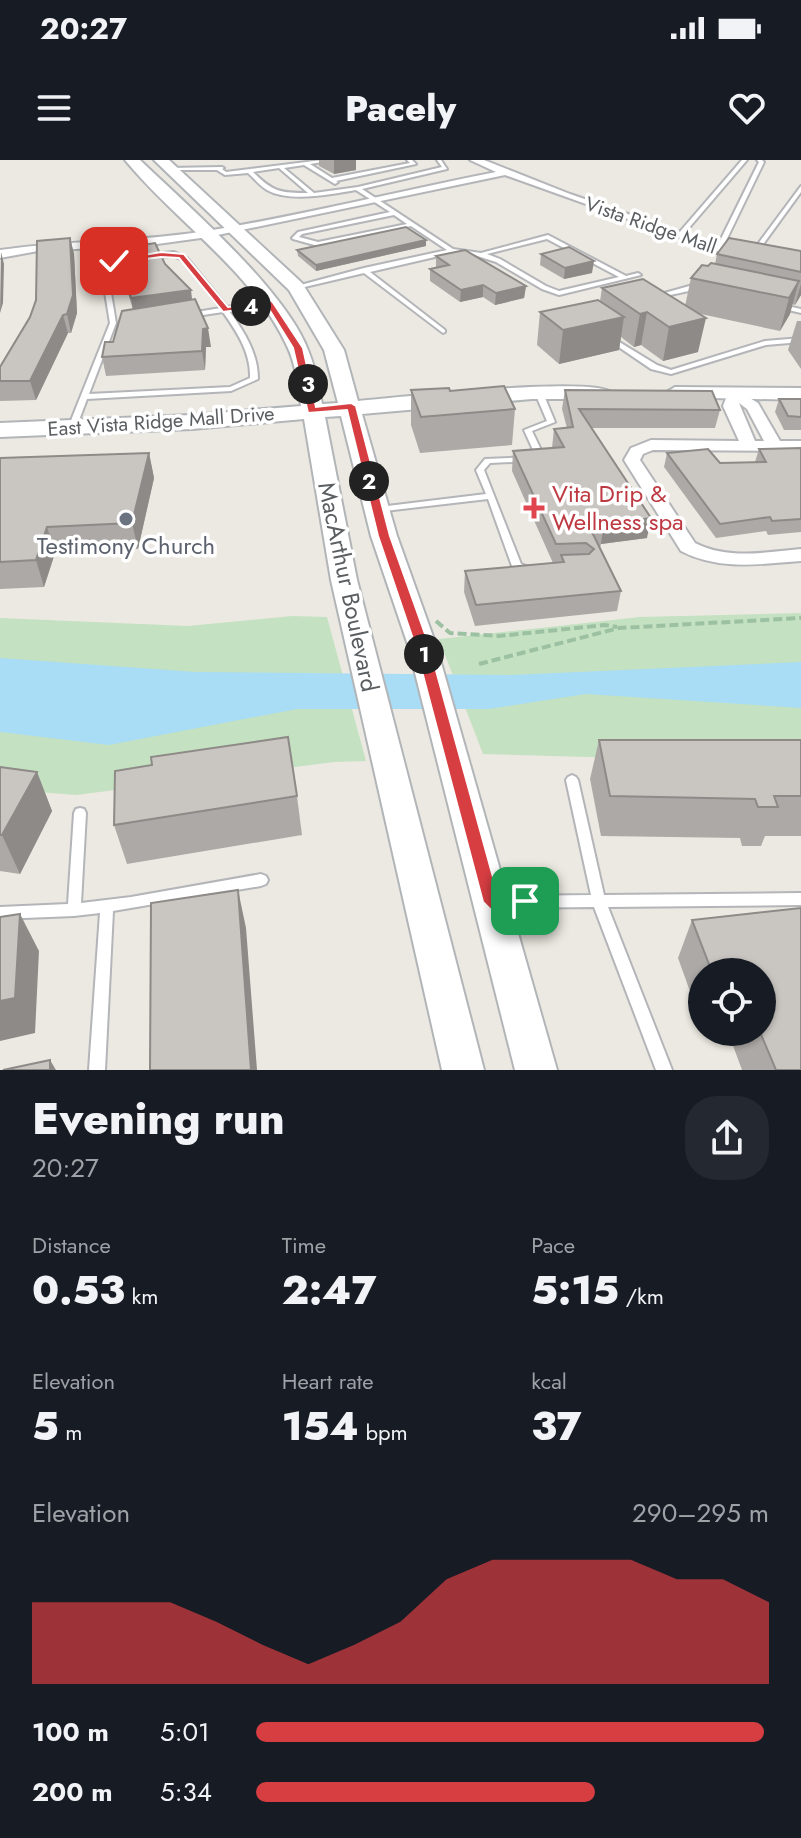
<!DOCTYPE html>
<meta charset="utf-8">
<style>
:root{--surface:#171b24;--page:#242831;--text:#f1f3f6;--muted:#9ea1a6;--accent:#d63e42}
body{margin:0;font-family:Jost,sans-serif;background:var(--page);color:var(--text);height:100vh;display:flex;flex-direction:column;font-size:30px;white-space:nowrap}
*{box-sizing:border-box;margin:0}
p{font-size:26px;color:var(--muted)}
.icon{flex:none;width:44px;height:44px;fill:none;stroke:currentColor;stroke-width:2;stroke-linecap:round;stroke-linejoin:round}
.map{position:relative;height:910px;overflow:hidden}
.side{display:flex;flex-direction:column;background:var(--surface);flex:1}
.side>*{flex:none}
.buttons{position:absolute;left:688px;top:798px;display:grid;gap:16px}
.buttons a{display:grid;place-items:center;width:88px;height:88px;border-radius:50%;background:var(--surface);box-shadow:0 2px 6px #0004;font-size:40px}
.pin{position:absolute;display:grid;place-items:center;width:68px;height:68px;color:#fff;margin:-34px;border-radius:16px;box-shadow:0 4px 12px #0006}
.km{position:absolute;width:40px;height:40px;margin:-20px;border-radius:50%;background:#222;color:#fff;font-size:22px;line-height:40px;text-align:center}
.round{display:grid;place-items:center;flex:none;width:84px;height:84px;border-radius:32px;background:var(--page)}
.headline{display:flex;align-items:center;justify-content:space-between;height:136px;padding:0 32px}
h1{font-size:44px;font-weight:800;line-height:60px}
.stats{display:grid;grid-template-columns:repeat(3,1fr);gap:12px;height:136px;padding:8px 32px}
.stats div{display:grid;align-content:center}
.stats b{font-size:40px;font-weight:800}
.stats small{font-size:22px;font-weight:400}
.stats p{font-size:22px}
.chart{height:224px;padding:16px 32px}
.chart p{display:flex;justify-content:space-between}
.chart svg{width:100%;height:144px;margin-top:8px;fill:var(--accent);opacity:.7}
ul{padding:0 32px;list-style:none;font-size:26px}
li{display:grid;grid-template-columns:128px 96px 1fr;align-items:center;height:60px}
li i{height:20px;border-radius:10px;background:var(--accent)}
.status{display:flex;justify-content:space-between;align-items:center;height:56px;padding:0 40px;background:var(--surface);direction:ltr}
.status svg{height:22px;fill:currentColor}
header{display:flex;justify-content:space-between;align-items:center;height:104px;padding:0 32px;background:var(--surface);font-size:36px;font-weight:800}
.map>svg:first-child{display:block}
.green{fill:#c4e1c1}
.water{fill:#a9dcf5}
.lines{fill:none;stroke-linecap:round;stroke-linejoin:round}
.service-casing{stroke:#b3b5b8;stroke-width:4}
.minor-casing{stroke:#b3b5b8;stroke-width:4}
.secondary-casing{stroke:#b2b5b8;stroke-width:4}
.path{stroke:#9cc1a2;stroke-width:4;stroke-dasharray:9 4;stroke-linecap:butt}
.service{fill:#fff;fill-rule:evenodd}
.minor{fill:#fff;fill-rule:evenodd}
.secondary{fill:#fff;fill-rule:evenodd}
.wall{fill:#ada9a6}
.shaded-wall{fill:#8d8a87}
.building{fill:#c9c5c1;stroke:#8d8a87;stroke-width:2}
.route{fill:#d63e42;stroke:#fff;stroke-width:2}
.health-dot{fill:#e0444e;stroke:#fff;stroke-width:3}
.worship-dot{fill:#6b7280;stroke:#fff;stroke-width:3}
.labels{text-anchor:middle;stroke-width:7;stroke-linejoin:round;paint-order:stroke}
.far-street-label{font-size:20px;fill:#5b5e61;stroke:#fff}
.health-label{font-size:24px;fill:#be3a42;stroke:#fff;text-anchor:start}
.worship-label{font-size:24px;fill:#5b616d;stroke:#fff}
.street-label{font-size:24px;fill:#5b5e61;stroke:#fff}
</style>
<div class="status"><b>20:27</b><svg viewBox="0 0 49 12"><path d="M0 12V9h3v3zM5 12V6h3v6zM10 12V3h3v9zM15 12V0h3v12zM26 1h20v11H26zM47 4h2v5h-2z"/></svg></div>
<header><svg class="icon" aria-label="menu" viewBox="0 0 24 24"><path d="M4 6h16M4 12h16M4 18h16"/></svg>Pacely<svg class="icon" aria-label="heart" viewBox="0 0 24 24"><path d="M12 20l-8-8c-3-5 5-10 8-4 3-6 11-1 8 4z"/></svg></header>
<div class="map">
<svg width="801" height="910" viewBox="0 0 801 910">
<rect width="100%" height="100%" fill="#ece9e2"/>
<g class="green">
<polygon points="801,453 801,603 483,594 439,479 640,457"/>
<polygon points="292,456 327,457 366,601 334,602 76,635 0,629 0,458 188,466"/>
</g>
<polygon class="water" points="0,498 196,512 511,515 801,502 801,548 586,534 489,549 297,549 109,585 0,572"/>
<g class="lines">
<defs>
<g id="service">
<path d="M322 0H335L310 4 332 18 410 3 407 0H412L416 4 336 21 338 22 335 24 304 5 284 8 314 33 358 27 442 7 437 0H441L447 9 362 29 453 89 481 93 548 75 626 116 638 113 641 115 559 135 542 129 496 102 471 94 452 93 370 112 445 170V172L443 173 364 113 296 129 293 127 364 108 447 90 411 66 318 86 293 79 292 78 298 72 390 52 356 30C332 34 290 43 267 30 260 26 254 18 248 13L225 15 217 10H169L167 9 169 8 222 7 224 8 222 9 226 12ZM279 8 308 33C280 33 273 32 253 12ZM394 55 407 64 318 82 299 77 302 74ZM547 79 619 117 559 131 546 126 500 99 487 94Z"/>
<polygon points="742,0 747,0 682,76 678,76 678,74"/>
<polygon points="757,0 762,0 764,2 722,89 717,90 716,89 759,2"/>
<polygon points="801,26 801,32 756,94 752,94 752,92"/>
<path d="M174 92 187 98 227 147 269 141 272 143 269 145 229 151C244 171 258 193 258 219L231 231 87 239 76 268 75 270H69L68 268 110 163 101 108C110 100 122 95 133 99L116 103 107 109 116 163 89 234 230 227 250 218C251 193 237 172 223 152L190 157 187 155 190 153 221 148 183 100 173 96 150 98 147 96 150 94Z"/>
<path d="M693 125 703 128C688 131 670 135 653 139L650 137Z"/>
<polygon points="778,144 801,149 801,153 776,147 775,146"/>
<polygon points="607,177 611,177 657,205 671,210 765,181 801,178 801,182 766,185 671,214 651,209 607,179"/>
<path d="M536 231H539L543 233 555 262 532 271 542 292 537 301H534L490 303 484 310 521 404 531 408 533 410 531 412C526 414 516 410 512 406L488 339 376 352 375 350 379 347 486 334 476 310 485 299 531 297 534 292 524 270 547 261 535 233Z"/>
<polygon points="572,615 576,617 578,620 604,735 801,733 801,745 608,747 672,910 656,910 594,747 497,748 492,746 490,742 492,738 497,736 591,735 566,620 568,617"/>
<polygon points="80,648 84,649 86,653 81,743 131,737 261,714 266,716 268,720 266,724 261,726 113,751 105,910 89,910 100,753 74,756 0,759 0,747 68,744 74,653 76,649"/>
</g>
<g id="minor">
<path d="M470 0H484L570 34 752 97 742 100 505 15 208 77 150 85 38 91 0 98V90C69 80 139 82 207 71 304 55 400 31 496 12Z"/>
<path d="M735 229 758 243 780 281H801V291L653 290 643 294 640 300 695 383C728 400 765 392 801 389V401C760 404 720 411 681 391L624 300 631 288 651 280 739 281 723 246 728 233ZM739 243 747 249 764 281H755Z"/>
</g>
<g id="secondary">
<path d="M125 0H140C188 46 285 130 308 190 315 207 319 226 322 244L338 243 324 190 289 130 154 0H169L302 123 344 190 358 241C393 238 597 215 612 233L602 239H532L362 254 397 376 436 485 557 910H515L408 485 371 376 341 256 325 257 357 420 484 910H442L331 420 304 259 192 269 0 277V263L192 255 301 246C298 227 296 204 287 186 252 111 177 63 125 0Z"/>
<polygon points="675,227 801,228 801,240 668,237 665,233"/>
</g>
</defs>
<use href="#service" class="service-casing"/>
<use href="#minor" class="minor-casing"/>
<use href="#secondary" class="secondary-casing"/>
<g class="path">
<polyline points="436,461 450,473 499,476 605,465 617,467"/>
<polyline points="479,504 619,468 801,458"/>
</g>
<use href="#service" class="service"/>
<use href="#minor" class="minor"/>
<use href="#secondary" class="secondary"/>
</g>
<g class="wall">
<polygon points="319,0 334,0 356,10 334,14 319,6"/>
<polygon points="70,78 74,94 77,153 71,173 68,173 36,240 0,241 0,207 30,157"/>
<polygon points="426,80 426,86 316,111 298,96 297,90"/>
<polygon points="117,89 165,104 192,140 211,187 206,187 205,210 106,216 102,197 113,182 133,150 120,106"/>
<polygon points="801,91 801,135 795,145 792,144 790,154 780,171 696,153 698,192 663,201 641,185 634,187 621,177 619,190 559,204 537,185 540,152 600,141 602,128 685,146 691,118 708,106 715,104 717,94"/>
<polygon points="541,94 592,113 564,119 540,105"/>
<polygon points="436,96 526,126 524,138 495,145 483,137 460,142 430,121 430,109 436,108"/>
<polygon points="797,161 801,161 801,209 788,190"/>
<polygon points="411,230 515,249 512,285 420,293 411,265"/>
<polygon points="565,230 720,250 715,268 591,268 647,378 601,384 600,388 621,431 617,451 475,466 464,432 465,411 553,403 512,311 513,291 552,288 554,269 567,268 562,249"/>
<polygon points="779,239 801,239 801,270 784,270 775,252"/>
<polygon points="801,288 801,372 768,375 766,371 716,378 664,307 667,293 720,303 755,302 759,289"/>
<polygon points="149,293 154,318 138,389 55,393 44,427 0,429 0,298"/>
<polygon points="599,580 801,580 801,676 765,676 761,686 742,686 740,678 601,676 590,619"/>
<polygon points="152,605 297,636 302,675 127,704 114,665"/>
<polygon points="0,607 37,612 52,651 20,714 0,711"/>
<polygon points="801,748 801,910 742,910 728,872 762,872 762,812 702,812 701,862 678,798 692,760"/>
</g>
<g class="shaded-wall">
<polygon points="334,0 356,0 356,10 334,14"/>
<polygon points="70,78 74,94 77,153 71,173 67,154"/>
<polygon points="426,80 426,86 316,111 316,105"/>
<polygon points="1,92 4,104 3,143 0,153"/>
<polygon points="594,101 592,113 564,119 565,108"/>
<polygon points="799,121 790,154 780,171 789,138"/>
<polygon points="801,124 801,135 795,145"/>
<polygon points="483,125 483,137 460,142 461,130"/>
<polygon points="526,126 524,138 495,145 496,133"/>
<polygon points="191,130 193,148 134,156 131,138"/>
<polygon points="647,152 641,185 634,187 640,154"/>
<polygon points="63,155 68,173 36,240 30,221"/>
<polygon points="624,157 619,190 559,204 563,170"/>
<polygon points="706,158 698,192 663,201 669,167"/>
<polygon points="208,168 211,187 206,187 205,210 202,191 203,169"/>
<polygon points="149,293 154,318 138,389 132,363"/>
<polygon points="651,358 647,378 601,384 603,369 601,365"/>
<polygon points="47,367 55,393 44,427 36,400"/>
<polygon points="37,612 52,651 20,714 2,675"/>
<polygon points="238,730 246,768 257,910 251,910"/>
<polygon points="20,754 39,791 35,873 0,881 0,841"/>
<polygon points="50,900 56,910 50,910"/>
</g>
<g class="building">
<polygon points="406,67 426,80 316,105 297,90"/>
<polygon points="70,78 73,135 67,154 63,155 30,221 0,221 0,207 30,157 36,140 37,81"/>
<polygon points="729,78 801,91 801,112 717,94"/>
<polygon points="155,83 165,104 191,130 131,138 117,89"/>
<polygon points="569,87 594,101 565,108 541,94"/>
<polygon points="465,90 526,126 496,133 483,125 461,130 430,109 449,105 436,96"/>
<polygon points="711,103 799,121 789,138 691,118 702,105 708,106"/>
<polygon points="643,119 706,158 669,167 647,152 640,154 602,128"/>
<polygon points="195,139 208,168 203,169 202,191 102,197 105,182 113,182 122,151"/>
<polygon points="598,140 624,157 563,170 540,152"/>
<polygon points="504,226 515,249 421,257 411,230 449,228 450,231"/>
<polygon points="565,230 712,231 720,250 579,249 651,358 601,365 603,369 591,370 621,431 476,445 465,411 564,402 561,395 589,394 594,389 586,383 556,384 513,291 564,287 554,269 573,267"/>
<polygon points="779,239 801,239 801,257 788,256"/>
<polygon points="801,288 801,359 772,361 770,357 720,364 667,293 708,289 720,303 766,302 759,289"/>
<polygon points="149,293 132,363 47,367 36,400 0,402 0,298"/>
<polygon points="288,577 297,636 114,665 115,611 152,605 151,597"/>
<polygon points="599,580 801,580 801,636 774,636 778,647 758,647 755,639 610,636"/>
<polygon points="0,607 37,612 2,675 0,675"/>
<polygon points="238,730 251,910 150,910 151,743"/>
<polygon points="801,748 801,910 776,910 760,872 762,872 762,812 712,812 692,760"/>
<polygon points="20,754 15,838 0,841 0,757"/>
<polygon points="50,900 50,910 3,910"/>
</g>
<polygon class="route" points="161,92 184,94 228,147 272,141 303,188 316,247 351,243 356,246 390,376 429,485 498,735 531,736 534,741 531,747 491,750 483,742 415,485 378,376 347,250 308,253 293,188 267,146 223,152 179,98 161,97 114,103 110,101"/>
<path class="health-dot" d="M530 336h8v8h8v8h-8v8h-8v-8h-8v-8h8z"/>
<circle class="worship-dot" cx="126" cy="359" r="8"/>
<g class="labels">
<g class="far-street-label">
<text transform="translate(651 65) rotate(19)" y="7">Vista Ridge Mall</text>
<text transform="translate(161 261) rotate(-4)" y="7">East Vista Ridge Mall Drive</text>
</g>
<g class="health-label">
<text x="552" y="342">Vita Drip &amp;<tspan x="552" dy="28">Wellness spa</tspan></text>
</g>
<g class="worship-label">
<text x="126" y="394">Testimony Church</text>
</g>
<g class="street-label">
<text transform="translate(348 427) rotate(78)" y="8">MacArthur Boulevard</text>
</g>
</g>
</svg>
<div class="buttons">
<a><svg class="icon" aria-label="locate" viewBox="0 0 24 24"><circle cx="12" cy="12" r="6"/><path d="M12 2v4M12 18v4M2 12h4M18 12h4"/></svg></a>
</div>
<div class="pin" style="left:525px;top:741px;background:#1e9e55"><svg class="icon" aria-label="arrive" viewBox="0 0 24 24"><path d="M6 21V4h12l-3 4 3 4H6"/></svg></div>
<div class="pin" style="left:114px;top:101px;background:#d93025"><svg class="icon" aria-label="check" viewBox="0 0 24 24"><path d="M5 12l5 5 9-10"/></svg></div>
<b class="km" style="left:424px;top:494px">1</b>
<b class="km" style="left:369px;top:321px">2</b>
<b class="km" style="left:308px;top:224px">3</b>
<b class="km" style="left:251px;top:146px">4</b>
</div>
<section class="side">
<div class="headline"><div><h1>Evening run</h1><p>20:27</p></div><a class="round"><svg class="icon" aria-label="share" viewBox="0 0 24 24"><path d="M12 15V3M7 8l5-5 5 5M5 13v7h14v-7"/></svg></a></div>
<div class="stats">
<div><p>Distance</p><b>0.53<small> km</small></b></div>
<div><p>Time</p><b>2:47</b></div>
<div><p>Pace</p><b>5:15<small> /km</small></b></div>
</div>
<div class="stats">
<div><p>Elevation</p><b>5<small> m</small></b></div>
<div><p>Heart rate</p><b>154<small> bpm</small></b></div>
<div><p>kcal</p><b>37</b></div>
</div>
<div class="chart"><p><span>Elevation</span>290–295 m</p>
<svg viewBox="0 0 160 44" preserveAspectRatio="none"><path d="M0 44V19L10 19L20 19L30 19L40 25L50 32L60 38L70 32L80 25L90 12L100 6L110 6L120 6L130 6L140 12L150 12L160 19V44z"/></svg>
</div>
<ul>
<li><b>100 m</b>5:01<i style="width:99%"></i></li>
<li><b>200 m</b>5:34<i style="width:66%"></i></li>
</ul>
</section>
